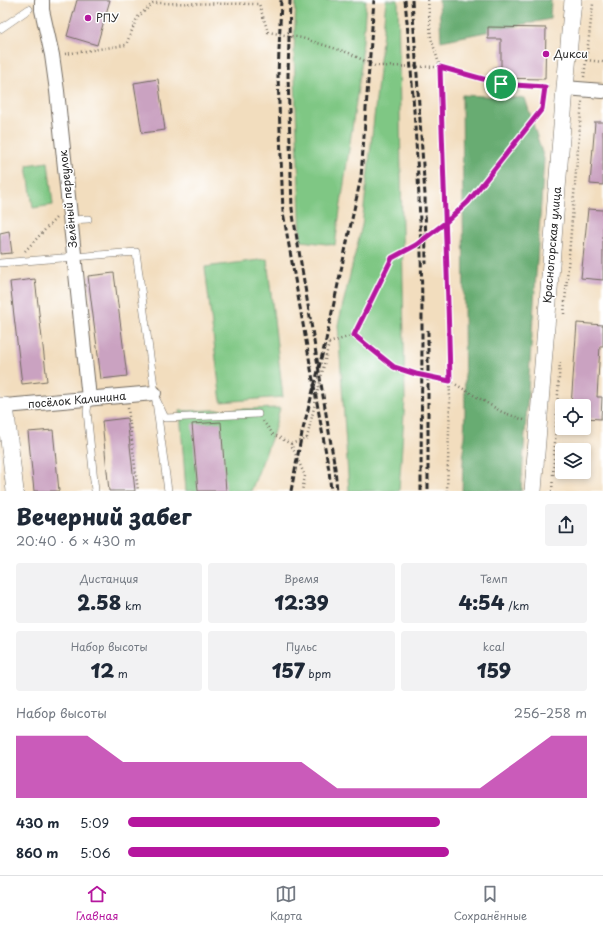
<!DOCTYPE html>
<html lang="ru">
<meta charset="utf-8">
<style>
:root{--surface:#fff;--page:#f2f2f3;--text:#1f2937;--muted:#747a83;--line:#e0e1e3;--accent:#b5179e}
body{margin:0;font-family:"Playpen Sans",sans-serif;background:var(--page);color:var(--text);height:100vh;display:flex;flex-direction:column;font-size:15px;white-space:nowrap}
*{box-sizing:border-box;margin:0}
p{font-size:13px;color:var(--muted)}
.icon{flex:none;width:22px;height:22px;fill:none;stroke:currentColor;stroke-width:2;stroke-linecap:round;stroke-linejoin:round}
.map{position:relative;height:491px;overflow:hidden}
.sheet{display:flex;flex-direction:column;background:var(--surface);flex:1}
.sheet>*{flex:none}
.tools{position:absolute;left:555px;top:399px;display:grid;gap:8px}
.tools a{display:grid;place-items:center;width:36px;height:36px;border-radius:4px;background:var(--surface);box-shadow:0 2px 6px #0003;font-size:20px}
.pin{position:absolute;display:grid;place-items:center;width:34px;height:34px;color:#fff;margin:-17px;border:2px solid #fff;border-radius:50%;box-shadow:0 1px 4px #0007}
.round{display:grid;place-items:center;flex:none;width:42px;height:42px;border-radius:4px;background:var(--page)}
.head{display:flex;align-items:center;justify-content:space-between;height:68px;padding:0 16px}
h1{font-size:22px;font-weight:800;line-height:30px}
.stats{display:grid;grid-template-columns:repeat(3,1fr);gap:6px;height:68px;padding:4px 16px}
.stats div{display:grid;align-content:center;border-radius:4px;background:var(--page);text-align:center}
.stats b{font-size:20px;font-weight:800}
.stats small{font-size:11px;font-weight:400}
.stats p{font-size:11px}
.chart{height:112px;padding:8px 16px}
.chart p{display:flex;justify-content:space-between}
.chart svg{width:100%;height:72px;margin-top:4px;fill:var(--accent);opacity:.7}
ul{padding:0 16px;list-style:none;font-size:13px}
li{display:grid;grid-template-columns:64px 48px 1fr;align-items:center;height:30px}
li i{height:10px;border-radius:5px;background:var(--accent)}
.menu{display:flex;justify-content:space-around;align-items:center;height:56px;border-top:1px solid var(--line);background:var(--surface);font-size:11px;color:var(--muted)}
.menu a{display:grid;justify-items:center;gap:2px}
.menu .on{color:var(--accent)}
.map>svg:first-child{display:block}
.green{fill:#7fc784;stroke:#557958}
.forest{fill:#67ac72;stroke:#496c4e}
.building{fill:#caa2c1}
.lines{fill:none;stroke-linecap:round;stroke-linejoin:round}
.service-casing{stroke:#71695e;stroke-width:8}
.minor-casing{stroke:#71695e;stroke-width:16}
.tertiary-casing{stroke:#71695e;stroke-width:18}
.path{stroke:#71695e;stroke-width:2.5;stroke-dasharray:1 3;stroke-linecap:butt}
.service{stroke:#fff;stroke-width:7}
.minor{stroke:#fff;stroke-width:14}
.tertiary{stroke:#fff;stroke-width:17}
.rail{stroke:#2b2b2b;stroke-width:3;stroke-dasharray:6 3;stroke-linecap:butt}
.path-bridge{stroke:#71695e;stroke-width:2.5;stroke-dasharray:1 3;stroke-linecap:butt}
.route-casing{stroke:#fff;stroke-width:8}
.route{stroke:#b5179e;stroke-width:5}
.poi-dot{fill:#b5179e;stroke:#fff;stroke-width:1.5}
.labels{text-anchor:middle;stroke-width:3;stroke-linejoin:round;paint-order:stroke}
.poi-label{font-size:11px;fill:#2b2b2b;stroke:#fff;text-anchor:start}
.street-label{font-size:11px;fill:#2b2b2b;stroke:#fff}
</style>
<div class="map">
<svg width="603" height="491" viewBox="0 0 603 491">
<rect width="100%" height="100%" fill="#fff"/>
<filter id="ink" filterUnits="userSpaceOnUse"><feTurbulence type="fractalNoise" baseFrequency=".025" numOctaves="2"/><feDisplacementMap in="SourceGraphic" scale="8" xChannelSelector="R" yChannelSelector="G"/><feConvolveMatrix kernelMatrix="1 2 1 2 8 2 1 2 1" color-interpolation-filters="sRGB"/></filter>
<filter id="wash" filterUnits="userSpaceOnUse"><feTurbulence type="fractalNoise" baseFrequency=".012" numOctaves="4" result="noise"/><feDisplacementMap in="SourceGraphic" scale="16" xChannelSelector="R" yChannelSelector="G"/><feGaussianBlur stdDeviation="0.9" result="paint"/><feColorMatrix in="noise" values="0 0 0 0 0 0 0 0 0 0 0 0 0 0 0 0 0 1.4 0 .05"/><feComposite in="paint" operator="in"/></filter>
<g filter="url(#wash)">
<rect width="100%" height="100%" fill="#f2ddbe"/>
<g class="green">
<polygon points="296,0 366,0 361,67 335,245 301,241 294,52"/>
<polygon points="386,0 398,0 405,399 399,491 349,491 338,325 362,225 376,100"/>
<polygon points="48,162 53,205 33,208 27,165"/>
<polygon points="267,259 283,397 221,402 205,267"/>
<polygon points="280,408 273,434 251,491 186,491 180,411"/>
</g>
<g class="forest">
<polygon points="439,0 551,0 550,19 441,41"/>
<polygon points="462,95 525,98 544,159 521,491 462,491 465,412"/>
</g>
<g id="blocks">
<g class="building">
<polygon points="77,0 110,0 97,45 67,36"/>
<polygon points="488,27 546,28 545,79 495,78 495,67 501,67 501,39 488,39"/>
<polygon points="158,79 165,130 142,133 134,83"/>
<polygon points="595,122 603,122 603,185 590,184"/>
<polygon points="588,209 603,210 603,280 581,278"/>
<polygon points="9,231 12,253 0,254 0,233"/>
<polygon points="114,273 127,376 101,379 88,276"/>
<polygon points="35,279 47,381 22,384 10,282"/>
<polygon points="577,323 603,325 603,346 600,346 597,397 602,397 601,419 584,418 584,406 571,406"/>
<polygon points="127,418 135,491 109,491 102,421"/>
<polygon points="221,422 226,491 198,491 192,424"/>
<polygon points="53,430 59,491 34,491 28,432"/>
</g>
</g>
</g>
<g filter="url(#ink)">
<use href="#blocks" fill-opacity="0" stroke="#71695e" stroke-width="1"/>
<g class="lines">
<defs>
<g id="service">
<polyline points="0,29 29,9"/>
<polyline points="71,220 88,219"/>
<polyline points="0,263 136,252 168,491"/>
<polyline points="89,398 87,411 95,491"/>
<polyline points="157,401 165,418 258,414"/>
</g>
<g id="minor">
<polyline points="42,0 42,10 52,55 57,91 89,398"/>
<polyline points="565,88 603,91"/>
<polyline points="5,406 154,393"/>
</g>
<g id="tertiary">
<polyline points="0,406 5,406 15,491"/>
<polyline points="533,491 565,88 573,0"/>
</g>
</defs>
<use href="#service" class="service-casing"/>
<use href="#minor" class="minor-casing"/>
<use href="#tertiary" class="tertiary-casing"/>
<g class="path">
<polyline points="428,0 431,38 440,67 448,296 450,403 447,491"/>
<polyline points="65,54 126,45 137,18 153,3 259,4 268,32 302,38 349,53 375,66 440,67 501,84 551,87"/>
<polyline points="586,60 603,62"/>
<polyline points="584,77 593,4"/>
<polyline points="25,251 57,217"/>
<polyline points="564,314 582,101"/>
<polyline points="354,335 394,367 416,374 450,381 502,412 524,420"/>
<polyline points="329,343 354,335 392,258 416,245 426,238 445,223 468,202 542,109 545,87"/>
<polyline points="128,408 138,491"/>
<polyline points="263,421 273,434 291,444 305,476 302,491"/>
<polyline points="291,444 307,438"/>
<polyline points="552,491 560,361"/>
</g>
<use href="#service" class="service"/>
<use href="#minor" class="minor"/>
<use href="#tertiary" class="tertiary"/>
<g class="rail">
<polyline points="281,0 278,76 283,212 329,470 331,491"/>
<polyline points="290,0 288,76 292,209 335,468 337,491"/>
<path d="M405 0C415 108 422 218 422 327 422 382 421 436 421 491"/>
<polyline points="412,0 425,195 426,264"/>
<polyline points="428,330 428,491"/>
<polyline points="291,491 302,433 326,340 361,177 374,0"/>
</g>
<polyline class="path-bridge" points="307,438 329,343"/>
</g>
</g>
<g class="lines" filter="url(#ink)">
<defs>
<path id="route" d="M501 84 545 87 542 109 468 202 445 223 416 245 392 258 354 335 394 367 416 374 450 381C448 276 443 171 440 67L501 84"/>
</defs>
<use href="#route" class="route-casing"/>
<use href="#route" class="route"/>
</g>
<g class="poi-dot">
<circle cx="88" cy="18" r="4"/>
<circle cx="546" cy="54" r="4"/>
</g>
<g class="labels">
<g class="poi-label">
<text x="96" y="22">РПУ</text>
<text x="554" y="58">Дикси</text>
</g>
<g class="street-label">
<text transform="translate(68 199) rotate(-96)" y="4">Зелёный переулок</text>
<text transform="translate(552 245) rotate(-85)" y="4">Красногорская улица</text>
<text transform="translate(77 400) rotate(-5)" y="4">посёлок Калинина</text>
</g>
</g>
</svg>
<div class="tools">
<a><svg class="icon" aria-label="locate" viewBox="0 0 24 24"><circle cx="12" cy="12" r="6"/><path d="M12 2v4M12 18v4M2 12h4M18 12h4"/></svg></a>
<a><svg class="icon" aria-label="layers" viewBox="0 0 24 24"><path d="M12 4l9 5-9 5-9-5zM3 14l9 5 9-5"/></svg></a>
</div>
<div class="pin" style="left:501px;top:84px;background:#1e9e55"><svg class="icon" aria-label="arrive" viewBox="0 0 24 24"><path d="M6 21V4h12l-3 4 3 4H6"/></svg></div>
</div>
<section class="sheet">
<div class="head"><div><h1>Вечерний забег</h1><p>20:40 · 6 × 430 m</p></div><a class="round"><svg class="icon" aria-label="share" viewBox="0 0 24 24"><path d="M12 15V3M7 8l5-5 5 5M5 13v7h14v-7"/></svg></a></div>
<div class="stats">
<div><p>Дистанция</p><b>2.58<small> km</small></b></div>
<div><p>Время</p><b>12:39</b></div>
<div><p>Темп</p><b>4:54<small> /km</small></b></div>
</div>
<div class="stats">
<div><p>Набор высоты</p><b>12<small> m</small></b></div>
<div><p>Пульс</p><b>157<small> bpm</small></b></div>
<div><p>kcal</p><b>159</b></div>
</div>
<div class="chart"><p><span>Набор высоты</span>256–258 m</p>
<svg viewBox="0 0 160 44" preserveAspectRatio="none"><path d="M0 44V6L10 6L20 6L30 22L40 22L50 22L60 22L70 22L80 22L90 38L100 38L110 38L120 38L130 38L140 22L150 6L160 6V44z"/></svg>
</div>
<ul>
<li><b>430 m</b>5:09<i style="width:68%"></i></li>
<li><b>860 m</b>5:06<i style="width:70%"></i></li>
</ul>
</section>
<nav class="menu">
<a class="on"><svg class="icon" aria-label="home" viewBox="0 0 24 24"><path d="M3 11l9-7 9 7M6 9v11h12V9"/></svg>Главная</a>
<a><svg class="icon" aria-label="map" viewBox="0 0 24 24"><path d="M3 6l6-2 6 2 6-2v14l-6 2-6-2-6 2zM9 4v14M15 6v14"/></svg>Карта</a>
<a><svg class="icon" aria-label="saved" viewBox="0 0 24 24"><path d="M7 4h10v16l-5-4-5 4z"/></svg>Сохранённые</a>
</nav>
